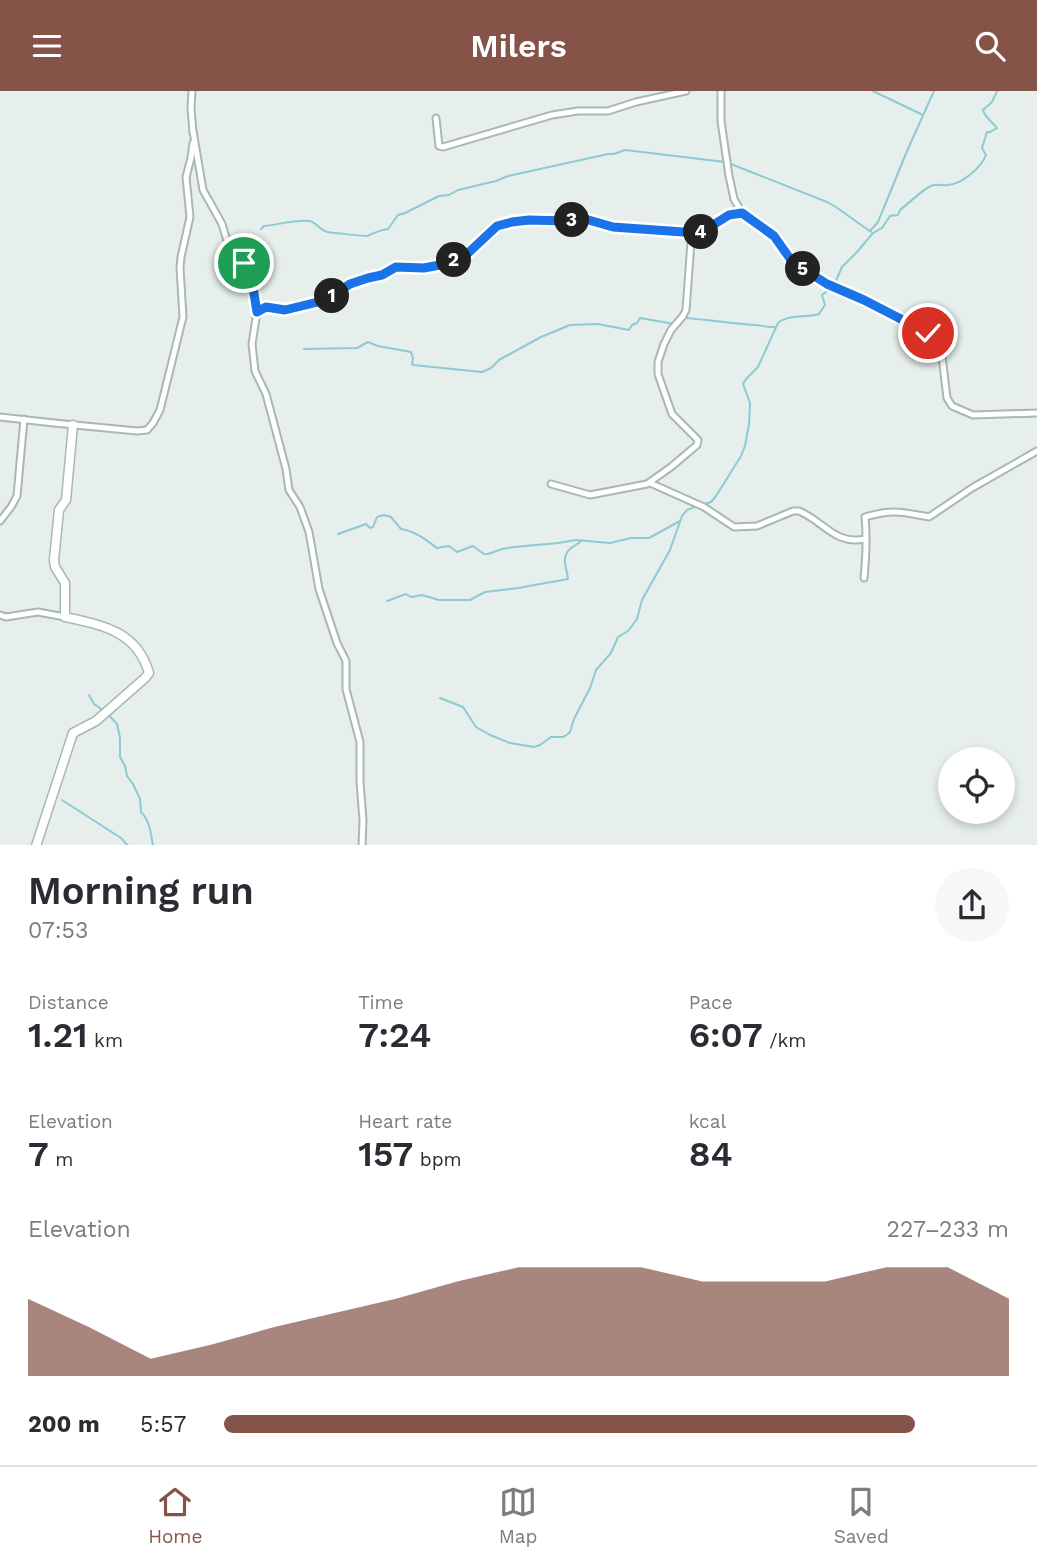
<!DOCTYPE html>
<meta charset="utf-8">
<style>
:root{--surface:#fff;--page:#f7f7f7;--text:#2b2b33;--muted:#7c7c81;--line:#e1e1e2;--accent:#855347}
body{margin:0;font-family:"Work Sans",sans-serif;background:var(--page);color:var(--text);height:100vh;display:flex;flex-direction:column;font-size:26px;white-space:nowrap}
*{box-sizing:border-box;margin:0}
p{font-size:23px;color:var(--muted)}
.icon{flex:none;width:38px;height:38px;fill:none;stroke:currentColor;stroke-width:2;stroke-linecap:round;stroke-linejoin:round}
.map{position:relative;height:754px;overflow:hidden}
.sheet{display:flex;flex-direction:column;background:var(--surface);flex:1}
.sheet>*{flex:none}
.fabs{position:absolute;left:938px;top:656px;display:grid;gap:14px}
.fabs a{display:grid;place-items:center;width:77px;height:77px;border-radius:50%;background:var(--surface);box-shadow:0 4px 10px #0003;font-size:35px}
.pin{position:absolute;display:grid;place-items:center;width:60px;height:60px;color:#fff;margin:-30px;border:4px solid #fff;border-radius:50%;box-shadow:0 2px 7px #0007}
.km{position:absolute;width:35px;height:35px;margin:-18px;border-radius:50%;background:#222;color:#fff;font-size:19px;line-height:35px;text-align:center}
.round{display:grid;place-items:center;flex:none;width:74px;height:74px;border-radius:37px;background:var(--page)}
.head{display:flex;align-items:center;justify-content:space-between;height:119px;padding:0 28px}
h1{font-size:38px;font-weight:600;line-height:52px}
.figures{display:grid;grid-template-columns:repeat(3,1fr);gap:10px;height:119px;padding:7px 28px}
.figures div{display:grid;align-content:center}
.figures b{font-size:35px;font-weight:600}
.figures small{font-size:19px;font-weight:400}
.figures p{font-size:19px}
.chart{height:196px;padding:14px 28px}
.chart p{display:flex;justify-content:space-between}
.chart svg{width:100%;height:126px;margin-top:7px;fill:var(--accent);opacity:.7}
ul{padding:0 28px;list-style:none;font-size:23px}
li{display:grid;grid-template-columns:112px 84px 1fr;align-items:center;height:52px}
li i{height:18px;border-radius:9px;background:var(--accent)}
header{display:flex;justify-content:space-between;align-items:center;height:91px;padding:0 28px;background:var(--accent);color:#fff;font-size:32px;font-weight:600}
.tab-bar{display:flex;justify-content:space-around;align-items:center;height:98px;border-top:2px solid var(--line);background:var(--surface);font-size:19px;color:var(--muted)}
.tab-bar a{display:grid;justify-items:center;gap:4px}
.tab-bar .on{color:var(--accent)}
.map>svg:first-child{display:block}
.lines{fill:none;stroke-linecap:round;stroke-linejoin:round}
.stream{stroke:#8ec9d4;stroke-width:2}
.street-casing{stroke:#a8b8b2;stroke-width:9}
.secondary-casing{stroke:#a4bbb3;stroke-width:11}
.street{stroke:#fff;stroke-width:5}
.secondary{stroke:#fff;stroke-width:8}
.route-casing{stroke:#fff;stroke-width:14}
.route{stroke:#1a73e8;stroke-width:9}
</style>
<header><svg class="icon" aria-label="menu" viewBox="0 0 24 24"><path d="M4 6h16M4 12h16M4 18h16"/></svg>Milers<svg class="icon" aria-label="search" viewBox="0 0 24 24"><circle cx="10" cy="10" r="6"/><path d="M15 15l6 6"/></svg></header>
<div class="map">
<svg width="1037" height="755" viewBox="0 0 1037 755">
<rect width="100%" height="100%" fill="#e6efeb"/>
<g class="lines">
<g class="stream">
<polyline points="873,0 923,24"/>
<polyline points="731,73 827,111 836,116 871,141"/>
<path d="M261 138 264 135C279 134 294 128 309 130 317 131 320 140 328 141 332 142 364 145 367 145 374 142 380 139 388 138L398 124 405 122 439 105 449 104 458 99 496 90 508 85 608 63H614L625 59 725 71"/>
<polyline points="870,140 878,131 907,60 934,0"/>
<path d="M834 194 842 176 857 161 873 142 882 137 890 125 898 124 900 119C908 113 923 98 931 95 938 92 942 95 948 94 962 93 981 77 986 64L982 57 987 41H990L997 37C993 32 984 25 983 19L992 11 997 0"/>
<path d="M685 227C708 229 731 232 754 234 762 234 768 237 776 236"/>
<polyline points="304,258 357,257 368,251 378,255 411,261 413,267 412,273 413,274 482,281 491,277 499,269 541,246 570,234 598,233 629,239 632,234 637,232 640,227 674,233"/>
<path d="M702 414 711 411 716 405 741 365 745 355 749 333 750 312 743 293 746 288 758 276 778 232C788 223 807 227 819 223L825 214 822 204 830 198"/>
<path d="M338 443 366 433 370 437 373 436 377 426 384 424 391 426 401 438C415 440 426 449 437 457L449 455 457 461 473 455 484 463H488L502 458 514 456 558 452 576 449 610 452 631 447H649L680 430"/>
<path d="M387 510 406 503 411 506 422 504 439 509H470L485 501 518 497 568 488C567 477 560 466 571 457 574 455 578 453 581 450"/>
<polyline points="89,604 94,613 104,620"/>
<polyline points="440,607 463,616 476,636 490,644 510,652 534,656 540,654 551,646 563,646 568,643 570,641 574,628 590,597 596,579 611,562 618,546 628,540 637,528 642,509 670,459 682,425 687,419 697,415"/>
<path d="M107 622 117 633 120 647V666L125 675 127 685 133 693 140 708 141 721C150 730 151 743 153 755"/>
<polyline points="62,709 121,747 128,755"/>
</g>
<defs>
<g id="street">
<polyline points="192,0 191,17 193,42"/>
<polyline points="721,0 721,30 729,85 734,108 742,122 774,145 791,169 808,181 827,193 886,220 934,246 941,257 947,307 952,315 973,324 1037,322"/>
<polyline points="436,27 439,55 443,56 552,24 578,20 608,20 636,11 686,0"/>
<polyline points="193,40 203,99 222,133 230,160 247,175 251,184 257,221 252,253 255,280 266,303 286,378 289,399 300,416 309,441 319,498 337,552 346,570 346,598 360,651 360,691 363,729 362,755"/>
<polyline points="257,221 266,216 285,219 318,211 339,201 350,193 368,187 382,184 396,176 424,177 445,173 467,163 487,146 494,137 512,131 529,129 567,130 585,128 613,136 697,142 713,134 729,124 737,121 742,122"/>
<polyline points="0,326 54,332 137,340 147,339 153,332 160,319 183,226 180,177 181,166 190,126 186,86 191,67 193,52"/>
<path d="M650 392 704 416 734 436 757 435 793 420H799C825 431 834 454 865 448"/>
<polyline points="551,393 590,404 647,393 671,376 697,354 698,349 672,323 658,283 658,271 664,253 671,239 683,225 686,219 691,151 698,143"/>
<polyline points="0,430 11,416 17,405 24,328"/>
<path d="M864 487C866 467 867 446 865 426 893 418 901 421 929 426L972 397 1037 360"/>
<polyline points="0,524 6,526 38,521 65,526"/>
</g>
<path id="secondary" d="M36 755 73 642 96 630 145 587 149 582C137 540 102 534 65 526V492L55 476 54 469 59 419 66 409 73 334"/>
</defs>
<use href="#street" class="street-casing"/>
<use href="#secondary" class="secondary-casing"/>
<use href="#street" class="street"/>
<use href="#secondary" class="secondary"/>
</g>
<g class="lines">
<defs>
<polyline id="route" points="244,172 251,184 257,221 266,216 285,219 318,211 329,207 350,193 368,187 382,184 396,176 424,177 445,173 467,163 497,135 512,131 529,129 567,130 585,128 613,136 697,142 713,134 729,124 742,122 774,145 791,169 808,181 827,193 864,209 928,242"/>
</defs>
<use href="#route" class="route-casing"/>
<use href="#route" class="route"/>
</g>
</svg>
<div class="fabs">
<a><svg class="icon" aria-label="locate" viewBox="0 0 24 24"><circle cx="12" cy="12" r="6"/><path d="M12 2v4M12 18v4M2 12h4M18 12h4"/></svg></a>
</div>
<div class="pin" style="left:244px;top:172px;background:#1e9e55"><svg class="icon" aria-label="arrive" viewBox="0 0 24 24"><path d="M6 21V4h12l-3 4 3 4H6"/></svg></div>
<div class="pin" style="left:928px;top:242px;background:#d93025"><svg class="icon" aria-label="check" viewBox="0 0 24 24"><path d="M5 12l5 5 9-10"/></svg></div>
<b class="km" style="left:332px;top:205px">1</b>
<b class="km" style="left:454px;top:169px">2</b>
<b class="km" style="left:572px;top:129px">3</b>
<b class="km" style="left:701px;top:141px">4</b>
<b class="km" style="left:803px;top:178px">5</b>
</div>
<section class="sheet">
<div class="head"><div><h1>Morning run</h1><p>07:53</p></div><a class="round"><svg class="icon" aria-label="share" viewBox="0 0 24 24"><path d="M12 15V3M7 8l5-5 5 5M5 13v7h14v-7"/></svg></a></div>
<div class="figures">
<div><p>Distance</p><b>1.21<small> km</small></b></div>
<div><p>Time</p><b>7:24</b></div>
<div><p>Pace</p><b>6:07<small> /km</small></b></div>
</div>
<div class="figures">
<div><p>Elevation</p><b>7<small> m</small></b></div>
<div><p>Heart rate</p><b>157<small> bpm</small></b></div>
<div><p>kcal</p><b>84</b></div>
</div>
<div class="chart"><p><span>Elevation</span>227–233 m</p>
<svg viewBox="0 0 160 44" preserveAspectRatio="none"><path d="M0 44V17L10 27L20 38L30 33L40 27L50 22L60 17L70 11L80 6L90 6L100 6L110 11L120 11L130 11L140 6L150 6L160 17V44z"/></svg>
</div>
<ul>
<li><b>200 m</b>5:57<i style="width:88%"></i></li>
</ul>
</section>
<nav class="tab-bar">
<a class="on"><svg class="icon" aria-label="home" viewBox="0 0 24 24"><path d="M3 11l9-7 9 7M6 9v11h12V9"/></svg>Home</a>
<a><svg class="icon" aria-label="map" viewBox="0 0 24 24"><path d="M3 6l6-2 6 2 6-2v14l-6 2-6-2-6 2zM9 4v14M15 6v14"/></svg>Map</a>
<a><svg class="icon" aria-label="saved" viewBox="0 0 24 24"><path d="M7 4h10v16l-5-4-5 4z"/></svg>Saved</a>
</nav>
